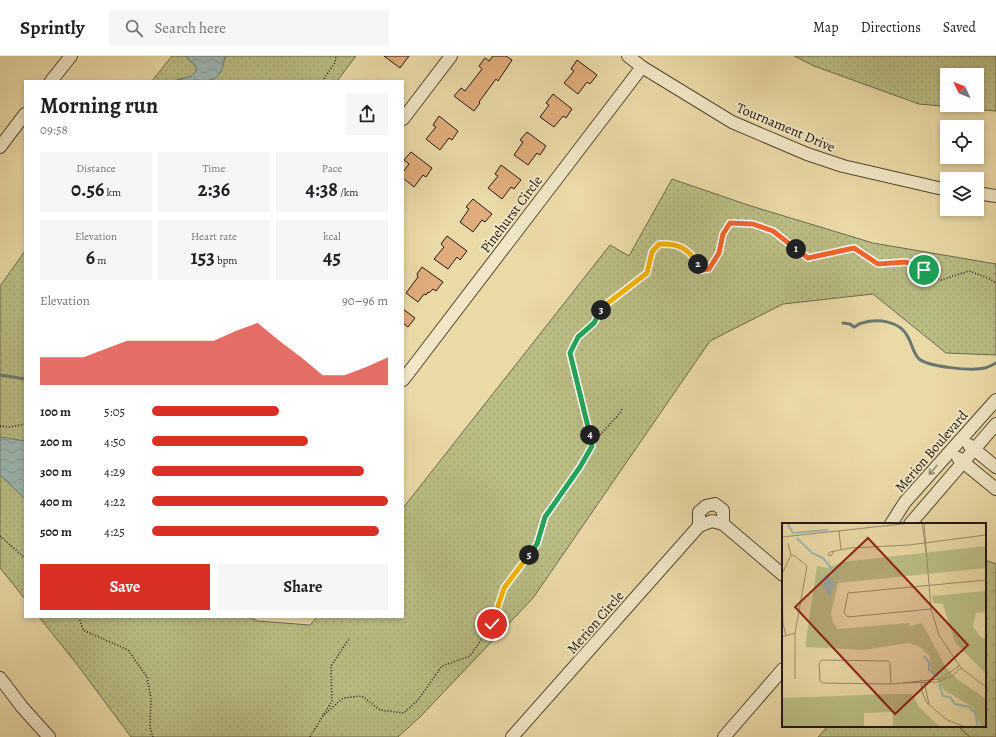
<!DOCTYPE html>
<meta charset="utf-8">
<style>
:root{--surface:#fff;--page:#f6f6f6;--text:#202124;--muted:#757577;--line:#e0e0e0;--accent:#d93025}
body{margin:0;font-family:Alegreya,serif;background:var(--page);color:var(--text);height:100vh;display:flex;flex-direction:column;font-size:15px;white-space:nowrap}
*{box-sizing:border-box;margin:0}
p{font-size:13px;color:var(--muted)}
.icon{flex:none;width:22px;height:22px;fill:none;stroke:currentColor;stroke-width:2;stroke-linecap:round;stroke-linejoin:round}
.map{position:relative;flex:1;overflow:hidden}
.side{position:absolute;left:24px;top:24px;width:380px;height:538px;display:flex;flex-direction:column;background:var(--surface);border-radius:0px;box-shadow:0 2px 6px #0003}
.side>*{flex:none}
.needle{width:26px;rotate:313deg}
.controls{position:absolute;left:940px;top:12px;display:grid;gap:8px}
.controls a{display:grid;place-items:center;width:44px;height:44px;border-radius:0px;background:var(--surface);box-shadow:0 2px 6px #0003;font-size:20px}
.pin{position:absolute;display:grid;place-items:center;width:34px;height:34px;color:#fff;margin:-17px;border:2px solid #fff;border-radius:50%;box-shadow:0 1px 4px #0007}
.km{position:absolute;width:20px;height:20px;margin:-10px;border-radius:50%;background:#222;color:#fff;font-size:11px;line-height:20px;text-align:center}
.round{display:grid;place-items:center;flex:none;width:42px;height:42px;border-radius:0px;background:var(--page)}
.summary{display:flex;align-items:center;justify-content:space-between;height:68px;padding:0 16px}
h1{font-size:22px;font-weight:700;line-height:30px}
.figures{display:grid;grid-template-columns:repeat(3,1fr);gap:6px;height:68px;padding:4px 16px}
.figures div{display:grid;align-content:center;border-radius:0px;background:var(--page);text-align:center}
.figures b{font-size:20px;font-weight:700}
.figures small{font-size:11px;font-weight:400}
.figures p{font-size:11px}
.chart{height:112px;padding:8px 16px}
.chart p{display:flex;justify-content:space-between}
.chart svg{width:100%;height:72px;margin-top:4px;fill:var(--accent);opacity:.7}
.cta{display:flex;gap:8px;margin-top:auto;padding:8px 16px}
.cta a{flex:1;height:46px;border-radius:0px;background:var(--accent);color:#fff;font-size:16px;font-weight:700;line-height:46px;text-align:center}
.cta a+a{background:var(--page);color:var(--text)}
ul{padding:0 16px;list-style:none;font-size:13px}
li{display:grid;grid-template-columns:64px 48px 1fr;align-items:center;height:30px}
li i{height:10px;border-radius:5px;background:var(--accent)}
header{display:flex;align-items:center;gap:24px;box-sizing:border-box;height:56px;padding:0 20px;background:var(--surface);border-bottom:1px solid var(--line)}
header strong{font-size:19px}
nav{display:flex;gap:22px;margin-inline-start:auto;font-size:14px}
.search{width:280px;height:36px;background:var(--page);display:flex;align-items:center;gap:10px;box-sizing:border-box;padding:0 14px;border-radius:0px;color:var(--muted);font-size:15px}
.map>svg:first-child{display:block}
.grass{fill:url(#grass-dots);stroke:#6e6a4a;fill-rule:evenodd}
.forest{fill:url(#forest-crowns);stroke:#6e6a4a}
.water{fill:url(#water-waves);stroke:#6b7771}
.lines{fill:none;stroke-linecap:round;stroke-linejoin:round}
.stream{stroke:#6b7771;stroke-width:3}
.building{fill:#e1ac7b;stroke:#22160f}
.minor-casing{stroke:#544735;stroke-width:14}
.path{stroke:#22160f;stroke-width:1.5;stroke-dasharray:1 2;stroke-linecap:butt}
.minor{stroke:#f1e7c6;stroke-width:12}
.oneway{stroke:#948974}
.split-1-casing{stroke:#fff;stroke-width:8}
.split-2-casing{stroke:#fff;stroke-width:8}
.split-3-casing{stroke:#fff;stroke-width:8}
.split-4-casing{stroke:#fff;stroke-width:8}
.split-5-casing{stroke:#fff;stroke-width:8}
.split-6-casing{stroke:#fff;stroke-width:8}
.split-1{stroke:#f0652b;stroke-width:5}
.split-2{stroke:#f0652b;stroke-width:5}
.split-3{stroke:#f5b400;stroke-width:5}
.split-4{stroke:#22a559;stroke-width:5}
.split-5{stroke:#22a559;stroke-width:5}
.split-6{stroke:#f5b400;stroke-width:5}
.labels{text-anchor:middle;stroke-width:4;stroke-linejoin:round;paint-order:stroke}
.street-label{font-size:14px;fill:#22160f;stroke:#f1e7c6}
.inset-river{fill:none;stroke:#9cb8b2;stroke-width:2}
.inset-road{fill:none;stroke:#9a8c6a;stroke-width:1}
.view{fill:#8f2418;fill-opacity:0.15;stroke:#8f2418;stroke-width:2}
.inset-edge{fill:none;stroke:#22160f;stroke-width:2}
</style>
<header>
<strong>Sprintly</strong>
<div class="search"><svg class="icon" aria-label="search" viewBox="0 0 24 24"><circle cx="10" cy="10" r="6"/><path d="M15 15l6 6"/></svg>Search here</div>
<nav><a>Map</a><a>Directions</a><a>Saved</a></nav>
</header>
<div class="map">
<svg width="996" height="681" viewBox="0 0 996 681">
<defs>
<pattern id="grass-dots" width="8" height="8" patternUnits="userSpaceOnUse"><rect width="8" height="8" fill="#babe85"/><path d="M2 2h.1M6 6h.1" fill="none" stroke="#a0a372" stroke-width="1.8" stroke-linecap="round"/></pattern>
<pattern id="forest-crowns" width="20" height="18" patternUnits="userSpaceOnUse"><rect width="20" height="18" fill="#babe85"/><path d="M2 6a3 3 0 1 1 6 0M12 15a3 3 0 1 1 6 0" fill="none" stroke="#a0a372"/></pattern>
<pattern id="water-waves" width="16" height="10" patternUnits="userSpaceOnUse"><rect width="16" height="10" fill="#9cb8b2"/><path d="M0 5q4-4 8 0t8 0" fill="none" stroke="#869d98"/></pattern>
</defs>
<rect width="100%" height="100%" fill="#eadaa7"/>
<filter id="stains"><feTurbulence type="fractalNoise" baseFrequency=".005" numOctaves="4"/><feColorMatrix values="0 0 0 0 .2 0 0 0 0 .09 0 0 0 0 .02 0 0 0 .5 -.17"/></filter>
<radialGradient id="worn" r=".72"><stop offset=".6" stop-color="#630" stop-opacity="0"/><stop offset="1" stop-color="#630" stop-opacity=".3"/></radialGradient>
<g class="grass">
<polygon points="172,0 356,0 337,25 152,25"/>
<path d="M794 0H996V55L919 48 814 10ZM947 19H977V49H947Z"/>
<polygon points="672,123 751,150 873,187 996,208 996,299 946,297 873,238 783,248 710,285 533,542 420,661 398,681 131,681 76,607 39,561 250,561 257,565 310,569 317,561 403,561 403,452 610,189 629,200"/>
<polygon points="25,195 25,543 0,512 0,230"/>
<polygon points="828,670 958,670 970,681 818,681"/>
</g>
<polygon class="forest" points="985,504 996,508 996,681 970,681 958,670 985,670"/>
<g class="water">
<path d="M187 0H225C222 18 219 25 200 25 191 25 183 25 174 25 182 21 198 23 196 10L188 3Z"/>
<polygon points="0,381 25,385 25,443 0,419"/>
</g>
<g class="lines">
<g class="stream">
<path d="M843 267 850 268 854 271C857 270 859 267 862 267 878 262 900 265 908 281 912 288 913 297 919 303 929 311 972 315 985 312 989 311 992 309 996 307"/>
<polyline points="0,319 25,323"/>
</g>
</g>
<g class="building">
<polygon points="384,0 409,0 400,12"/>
<polygon points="493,0 506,0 512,4 498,25 496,23 479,46 480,47 474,55 454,40 461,32 465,35 482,13 479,10 485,2 489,5"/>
<polygon points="577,4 597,19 590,28 587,26 578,38 564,27 574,15 571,13"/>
<polygon points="553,38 572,53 566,62 563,60 554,71 540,61 549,49 546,47"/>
<polygon points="439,60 458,75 452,84 449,82 440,94 426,83 436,71 433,69"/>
<polygon points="527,76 546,90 540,99 537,97 528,109 514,99 523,86 520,84"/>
<polygon points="411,96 432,112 426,121 423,119 414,131 403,122 403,116 409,108 404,104"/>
<polygon points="501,109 521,124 514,133 511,131 502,143 488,132 498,120 495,118"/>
<polygon points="473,143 492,158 485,166 482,164 473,176 460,166 469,153 466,151"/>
<polygon points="447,180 467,195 460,204 457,201 448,213 434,203 444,191 441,188"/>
<polygon points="422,211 443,226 436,235 433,233 429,237 428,236 426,239 424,238 418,246 406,237 418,221 417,218"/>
<polygon points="403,253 415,262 408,271 403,267"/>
</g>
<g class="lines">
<defs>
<g id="minor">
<polyline points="628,0 642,11 732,66 807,98 843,110 947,134"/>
<polyline points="51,25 71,0"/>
<polyline points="403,63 451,0"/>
<polyline points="0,91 25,58"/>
<polyline points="977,137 996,140"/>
<polyline points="403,324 642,11"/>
<polyline points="969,389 996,411"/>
<polyline points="958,402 996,433"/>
<polyline points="891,468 905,446 996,344"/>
<polyline points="910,468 996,368"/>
<polyline points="699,470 699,456 706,450 715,448 723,454 723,468"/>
<polyline points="0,622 22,651 49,681"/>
<polyline points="512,681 699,470 712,465 723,468 783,519"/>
<polyline points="724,681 783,613"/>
</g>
</defs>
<use href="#minor" class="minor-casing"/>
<g class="path">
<polyline points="322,25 335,7 336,0"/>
<polyline points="0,370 10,371 25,368"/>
<path d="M593 390 580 344 570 297 578 281 594 267 603 250 647 217 652 195 659 188C683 186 690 195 702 214L709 213 719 197 723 178 730 167 753 168 773 175 789 188 808 201 854 192 878 208 906 206 941 224 969 215 988 222 996 227"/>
<polyline points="0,480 25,502"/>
<polyline points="79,561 83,574 128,594 147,621 151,642 150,671 153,681"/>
<polyline points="324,659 343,642 362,640 380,654 404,657 418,644 442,610 470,600 492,568 504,532 537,488 545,461 580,411 597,382 620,357 622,353"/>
<polyline points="310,681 332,645 331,610 349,583"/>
</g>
<use href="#minor" class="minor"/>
</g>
<defs><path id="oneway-shaft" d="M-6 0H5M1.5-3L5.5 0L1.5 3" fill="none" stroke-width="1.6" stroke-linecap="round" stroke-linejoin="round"/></defs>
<use class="oneway" href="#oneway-shaft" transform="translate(933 414) rotate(131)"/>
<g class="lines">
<defs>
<polyline id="split-1" points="796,193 808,202 854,192 878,208 906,206 924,214"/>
<polyline id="split-2" points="698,208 702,214 709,213 719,197 723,178 730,167 753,168 773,175 796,193"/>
<path id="split-3" d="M601 254 604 250 647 217 652 196 659 188C678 187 688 192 698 208"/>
<polyline id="split-4" points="590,379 570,297 578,281 594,267 601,254"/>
<polyline id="split-5" points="529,499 537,488 545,461 580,411 592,390 590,379"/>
<polyline id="split-6" points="492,568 504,532 529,499"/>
</defs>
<use href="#split-1" class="split-1-casing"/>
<use href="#split-2" class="split-2-casing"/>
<use href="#split-3" class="split-3-casing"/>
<use href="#split-4" class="split-4-casing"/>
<use href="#split-5" class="split-5-casing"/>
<use href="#split-6" class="split-6-casing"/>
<use href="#split-1" class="split-1"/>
<use href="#split-2" class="split-2"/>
<use href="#split-3" class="split-3"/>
<use href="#split-4" class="split-4"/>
<use href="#split-5" class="split-5"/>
<use href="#split-6" class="split-6"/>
</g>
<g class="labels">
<g class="street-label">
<text transform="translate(786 71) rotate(23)" y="5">Tournament Drive</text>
<text transform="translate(511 158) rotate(-53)" y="5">Pinehurst Circle</text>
<text transform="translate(931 395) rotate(-49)" y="5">Merion Boulevard</text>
<text transform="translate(595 566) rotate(-49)" y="5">Merion Circle</text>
</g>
</g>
<g transform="translate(782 467)">
<rect width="204" height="204" fill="#eadaa7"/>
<path d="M204 23V45L56 60 49 90 51 100 56 106 127 100 128 103 140 100 163 143 175 156 204 176V204H199L191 184 162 167 149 147 148 133 138 124 127 120 81 127 23 124 35 43 45 45 60 39ZM204 68V89L194 90 191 104 200 115H204V151L173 119 161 81 151 80 150 73ZM110 171V189L82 190V204H1L0 175Z" fill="#babe85"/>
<path d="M110 171H130L137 184 158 204H111Z" fill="#babe85"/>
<path d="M45 52 53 60 48 74 41 63 42 53Z" fill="#9cb8b2"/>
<path class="inset-river" d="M5 0 11 10 46 7M15 15 30 30 41 35 57 54M142 133 147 139V147L155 154M157 161 161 173 168 174 173 181 188 184 193 190 196 204"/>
<path class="inset-road" d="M140 0 144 29M142 0 149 86 157 112 179 145 204 164M57 8 59 27M0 14 129 0M6 20 9 32M52 28 49 33 46 32 48 29 68 25 127 22 204 12M9 32 13 33 25 43 13 110M149 86 66 94 62 90 66 70 204 57M4 112 1 101 0 51 9 32M0 114 13 110M40 137 106 138 108 140 109 161 41 160 38 158 37 140ZM13 156V110M139 157 140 169 145 180 165 197 183 204M142 159 147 181M121 160 156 159 170 153 179 145M109 161 158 156 177 143"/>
<path class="view" d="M86 15 186 122 113 191 13 84Z"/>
<rect width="204" height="204" class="inset-edge"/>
</g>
<rect width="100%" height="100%" filter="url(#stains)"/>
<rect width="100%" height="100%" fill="url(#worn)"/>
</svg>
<div class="controls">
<a><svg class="needle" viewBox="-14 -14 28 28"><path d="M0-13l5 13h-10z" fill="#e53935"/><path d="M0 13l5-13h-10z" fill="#757577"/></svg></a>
<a><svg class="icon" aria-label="locate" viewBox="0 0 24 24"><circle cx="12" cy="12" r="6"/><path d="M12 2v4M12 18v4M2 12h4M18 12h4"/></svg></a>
<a><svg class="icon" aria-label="layers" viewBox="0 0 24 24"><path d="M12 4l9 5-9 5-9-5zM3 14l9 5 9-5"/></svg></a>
</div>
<div class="pin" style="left:924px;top:214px;background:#1e9e55"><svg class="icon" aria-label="arrive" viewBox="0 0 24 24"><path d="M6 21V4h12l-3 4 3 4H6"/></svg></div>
<div class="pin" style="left:492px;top:568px;background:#d93025"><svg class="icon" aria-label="check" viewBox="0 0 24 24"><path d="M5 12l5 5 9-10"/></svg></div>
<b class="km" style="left:796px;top:193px">1</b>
<b class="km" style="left:698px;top:208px">2</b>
<b class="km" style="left:601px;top:254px">3</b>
<b class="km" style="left:590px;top:379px">4</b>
<b class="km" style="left:529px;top:499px">5</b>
<section class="side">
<div class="summary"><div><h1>Morning run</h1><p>09:58</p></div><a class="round"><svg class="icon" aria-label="share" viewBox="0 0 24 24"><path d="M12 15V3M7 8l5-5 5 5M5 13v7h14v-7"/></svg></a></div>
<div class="figures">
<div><p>Distance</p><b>0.56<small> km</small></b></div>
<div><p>Time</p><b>2:36</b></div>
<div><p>Pace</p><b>4:38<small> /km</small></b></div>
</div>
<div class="figures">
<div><p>Elevation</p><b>6<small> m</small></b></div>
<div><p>Heart rate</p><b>153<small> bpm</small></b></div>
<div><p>kcal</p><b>45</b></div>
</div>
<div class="chart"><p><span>Elevation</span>90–96 m</p>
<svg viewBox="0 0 160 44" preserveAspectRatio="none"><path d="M0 44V27L10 27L20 27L30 22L40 17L50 17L60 17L70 17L80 17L90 11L100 6L110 17L120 27L130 38L140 38L150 33L160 27V44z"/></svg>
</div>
<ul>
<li><b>100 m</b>5:05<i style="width:54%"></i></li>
<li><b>200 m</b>4:50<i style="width:66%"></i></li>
<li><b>300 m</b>4:29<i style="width:90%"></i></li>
<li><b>400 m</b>4:22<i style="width:100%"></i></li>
<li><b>500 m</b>4:25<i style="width:96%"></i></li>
</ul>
<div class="cta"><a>Save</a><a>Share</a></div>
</section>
</div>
